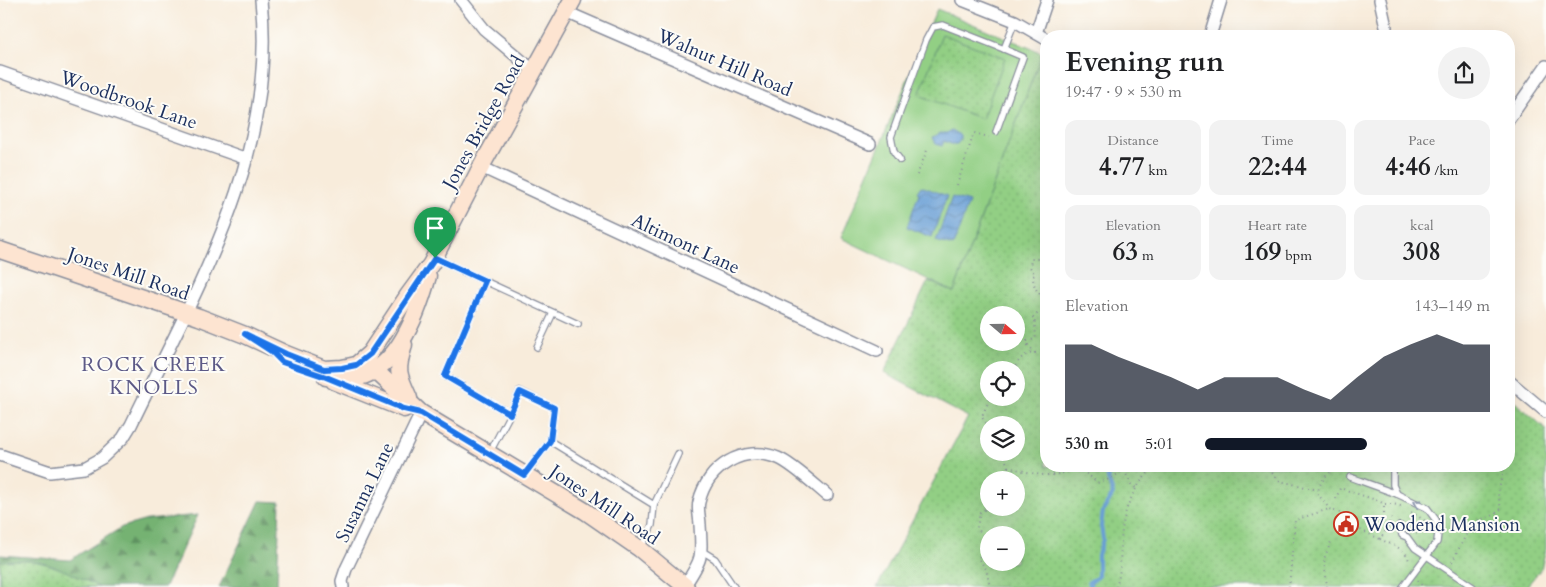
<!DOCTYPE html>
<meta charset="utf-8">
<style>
:root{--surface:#fff;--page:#f2f2f2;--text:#202124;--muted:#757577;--accent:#111827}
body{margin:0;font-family:Cardo,serif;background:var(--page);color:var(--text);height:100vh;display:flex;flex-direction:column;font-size:19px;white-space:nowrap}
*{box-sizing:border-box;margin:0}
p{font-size:16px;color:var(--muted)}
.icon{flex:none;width:28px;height:28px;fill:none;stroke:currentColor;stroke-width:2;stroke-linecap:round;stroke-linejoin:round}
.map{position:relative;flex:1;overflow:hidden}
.panel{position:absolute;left:1040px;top:30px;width:475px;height:442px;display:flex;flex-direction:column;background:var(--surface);border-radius:20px;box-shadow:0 5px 20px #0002}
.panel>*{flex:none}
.needle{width:32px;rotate:110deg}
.controls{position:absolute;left:980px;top:306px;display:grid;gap:10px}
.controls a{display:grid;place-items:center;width:45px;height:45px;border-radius:50%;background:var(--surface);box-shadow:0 5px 20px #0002;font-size:25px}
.pin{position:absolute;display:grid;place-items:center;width:42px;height:42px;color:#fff;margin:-51px -21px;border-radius:50% 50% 50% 0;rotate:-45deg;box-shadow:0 0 5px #0007}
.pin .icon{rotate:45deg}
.round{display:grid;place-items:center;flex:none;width:52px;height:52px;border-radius:26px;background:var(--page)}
.head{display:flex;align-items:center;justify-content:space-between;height:85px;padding:0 25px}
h1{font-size:28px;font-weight:700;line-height:38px}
.metrics{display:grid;grid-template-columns:repeat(3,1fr);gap:8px;height:85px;padding:5px 25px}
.metrics div{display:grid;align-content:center;border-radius:12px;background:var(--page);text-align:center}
.metrics b{font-size:25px;font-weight:700}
.metrics small{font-size:14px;font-weight:400}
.metrics p{font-size:14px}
.chart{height:140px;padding:10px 25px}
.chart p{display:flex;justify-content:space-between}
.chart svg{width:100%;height:90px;margin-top:5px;fill:var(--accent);opacity:.7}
ul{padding:0 25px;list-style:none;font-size:16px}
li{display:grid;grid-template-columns:80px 60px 1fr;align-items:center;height:38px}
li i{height:12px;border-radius:6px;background:var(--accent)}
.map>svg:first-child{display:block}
.grass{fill:#92cf84;stroke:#567f71}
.forest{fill:url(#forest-firs);stroke:#487068}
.park{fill:url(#park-dots);stroke:#567f71;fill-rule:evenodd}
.water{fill:url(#water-waves);stroke:#41669a}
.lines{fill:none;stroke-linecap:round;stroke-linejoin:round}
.stream{stroke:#679ed5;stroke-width:4}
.lane-casing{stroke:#8a8e9c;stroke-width:8}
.street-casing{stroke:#8a8e9c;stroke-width:14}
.secondary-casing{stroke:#8a8e9c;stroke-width:19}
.path{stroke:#8a8e9c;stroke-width:2;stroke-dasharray:1 4;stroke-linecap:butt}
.lane{stroke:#fff;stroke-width:5.5}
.street{stroke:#fff;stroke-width:11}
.secondary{stroke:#fde4d1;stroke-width:16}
.oneway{stroke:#8d97ae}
.route-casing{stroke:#fff;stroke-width:10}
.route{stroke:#1a73e8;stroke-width:6}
.labels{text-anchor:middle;stroke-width:4;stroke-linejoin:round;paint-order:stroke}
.street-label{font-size:19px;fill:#1b2f5e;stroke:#fdfcf7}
.poi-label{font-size:19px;fill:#1b2f5e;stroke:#fdfcf7;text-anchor:start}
.neighbourhood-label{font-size:20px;letter-spacing:1px;fill:#5d5a87;stroke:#fdfcf7}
</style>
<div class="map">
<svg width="1546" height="587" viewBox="0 0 1546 587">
<defs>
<pattern id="forest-firs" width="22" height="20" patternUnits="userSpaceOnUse" patternTransform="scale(1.25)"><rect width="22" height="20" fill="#75b272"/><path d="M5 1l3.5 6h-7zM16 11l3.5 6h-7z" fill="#5f9161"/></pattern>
<pattern id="park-dots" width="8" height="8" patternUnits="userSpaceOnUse" patternTransform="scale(1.25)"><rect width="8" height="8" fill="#92cf84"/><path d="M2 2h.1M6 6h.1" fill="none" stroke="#7db274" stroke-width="1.8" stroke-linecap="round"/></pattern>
<pattern id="water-waves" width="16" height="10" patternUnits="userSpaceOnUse" patternTransform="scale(1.25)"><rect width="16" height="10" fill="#679ed5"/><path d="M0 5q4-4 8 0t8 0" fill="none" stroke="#5481b0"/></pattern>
</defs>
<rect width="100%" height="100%" fill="#fdfcf7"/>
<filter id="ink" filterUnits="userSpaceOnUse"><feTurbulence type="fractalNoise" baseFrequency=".02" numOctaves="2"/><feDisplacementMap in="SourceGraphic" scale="10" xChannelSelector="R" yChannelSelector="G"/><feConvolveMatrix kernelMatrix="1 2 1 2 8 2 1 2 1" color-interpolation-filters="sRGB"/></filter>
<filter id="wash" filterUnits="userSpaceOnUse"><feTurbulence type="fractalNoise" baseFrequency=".0096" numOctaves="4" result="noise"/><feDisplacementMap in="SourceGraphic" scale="20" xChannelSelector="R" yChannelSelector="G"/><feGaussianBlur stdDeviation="1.12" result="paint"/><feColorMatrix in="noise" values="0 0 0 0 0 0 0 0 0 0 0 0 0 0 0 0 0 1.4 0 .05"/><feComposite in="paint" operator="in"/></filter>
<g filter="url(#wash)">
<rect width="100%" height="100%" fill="#f8ecdb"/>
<polygon class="grass" points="937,9 1042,53 954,292 841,238"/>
<g class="forest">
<polygon points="260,501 280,502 277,587 219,587"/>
<polygon points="198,515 165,587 0,587 0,555 70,560 122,527 147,520"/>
</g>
<g class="park">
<polygon points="942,34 1005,58 982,119 919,95"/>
<path d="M1042 53 1046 56V466H1509V397L1546 429V549L1541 569 1526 587H877L968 417 884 373 928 281 954 292ZM989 315H1016V342H989ZM989 370H1016V398H989ZM989 425H1016V452H989ZM989 480H1016V508H989ZM989 535H1016V562H989Z"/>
<path d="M26 560C53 563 74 575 99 587H0V561Z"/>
</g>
<g class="water">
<polygon points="952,130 960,135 960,140 957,144 951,144 944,141 942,146 936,144 932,138 939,133 947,133"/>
<polygon points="921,186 947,196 932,237 907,227 919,193 917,192"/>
<polygon points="952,197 969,202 953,246 936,241"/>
</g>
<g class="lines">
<polyline class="stream" points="1091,587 1089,582 1098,577 1098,555 1103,539 1101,526 1103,511 1113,494 1108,479 1106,466"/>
</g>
</g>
<g filter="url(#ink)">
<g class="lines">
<defs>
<g id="lane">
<polyline points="996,132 1023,57 1004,49 1015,21"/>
<polyline points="900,160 894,152 891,137 926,40 933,27 943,25 1004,49"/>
<polyline points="437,259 578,324"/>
<polyline points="485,281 445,376 510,414 520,391 554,408 550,441 526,473"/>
<polyline points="537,347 553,313"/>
<polyline points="550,441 654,505 678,454"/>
<polyline points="490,452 510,414"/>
<polyline points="1393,466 1393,485 1397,494 1427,508 1436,520 1438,533 1437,542 1403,587"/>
<polyline points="1350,477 1397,494"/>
<polyline points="1400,526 1402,535 1407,537 1415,548 1473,587"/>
<polyline points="641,548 652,525 654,505"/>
<polyline points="702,551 715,559 734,587"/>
</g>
<g id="street">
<polyline points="461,0 484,29 534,71"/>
<polyline points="962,0 1015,21 1046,39"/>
<polyline points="1380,0 1386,27"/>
<polyline points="566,12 870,144"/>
<polyline points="1036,33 1047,0"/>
<polyline points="1210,36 1221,0"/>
<polyline points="0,72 247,159"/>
<polyline points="1509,119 1546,66"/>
<polyline points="481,167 877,351"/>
<polyline points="1509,381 1546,412"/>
<path d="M0 455 50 472 84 468 102 458 123 438 131 425C195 292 278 154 261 0"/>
<path d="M685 585C703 558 702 557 700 525 700 518 697 509 699 502 707 467 743 444 778 458 791 463 815 485 827 495"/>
<polyline points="343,587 342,581 346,569 421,413"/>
</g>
<g id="secondary">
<polyline points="0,250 199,317 245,335 286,354 324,369 342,368 356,365 370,353 409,294 431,264 481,167 573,0"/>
<path d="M404 345C396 371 398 374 409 398"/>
<polyline points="364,360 421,413 585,511 640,549 686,587"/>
<path d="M326 377C340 378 355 380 368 374 402 358 419 309 428 276"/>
<polyline points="334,381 404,409"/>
</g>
</defs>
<use href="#lane" class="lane-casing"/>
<use href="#street" class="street-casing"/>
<use href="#secondary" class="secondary-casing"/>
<g class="path">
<polyline points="917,175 928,148"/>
<polyline points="957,185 974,133 989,137"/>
<path d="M1046 264 1039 259H1031L1030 267 1035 275 1033 276C1033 286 1037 293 1045 298L1046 305"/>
<path d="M1012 370C1020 360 1021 354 1035 353L1027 344V341L1035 339C1037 334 1034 327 1035 321L1033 318 1038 313 1046 312"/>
<path d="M989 427C987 424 983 419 982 417 982 414 989 402 990 398"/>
<polyline points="1265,466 1280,481 1318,490"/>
<path d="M1338 466C1328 473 1318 482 1318 495L1324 501 1329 509 1340 513"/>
<path d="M1008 467C1022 470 1037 476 1051 475 1074 473 1078 463 1097 483L1110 479 1124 470 1131 484 1136 488"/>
<polyline points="1124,470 1136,467 1151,469"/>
<polyline points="1002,480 1002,476 1008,467 1003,452"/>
<polyline points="1336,499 1340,488 1379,501 1384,504"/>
<polyline points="989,507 980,512 977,528 985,538 987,547 978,558 986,569 990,587"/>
<polyline points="1411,512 1424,520 1426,525 1425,530 1416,534"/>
<polyline points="1384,513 1384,504 1393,504 1401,506"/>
<polyline points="1356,528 1380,539 1387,529 1391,518"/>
<path d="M1380 539C1391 545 1409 549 1409 563"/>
<polyline points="1452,562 1467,533 1475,521 1492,516 1501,509 1498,494 1504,466"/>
<polyline points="1418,580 1423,587"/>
<path d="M1116 587C1121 574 1120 559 1121 545 1122 512 1131 489 1155 466"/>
<polyline points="1289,587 1295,520 1329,509"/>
<polyline points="1327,587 1324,559 1331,542"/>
</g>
<use href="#lane" class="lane"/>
<use href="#street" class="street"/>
<use href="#secondary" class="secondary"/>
</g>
<defs><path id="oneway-chevron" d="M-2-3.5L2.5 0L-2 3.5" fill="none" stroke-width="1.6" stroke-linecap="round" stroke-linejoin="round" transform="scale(1.25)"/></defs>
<use class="oneway" href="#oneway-chevron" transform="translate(1417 503) rotate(-154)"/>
</g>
<g class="lines" filter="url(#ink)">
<defs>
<polygon id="route" points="435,258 485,281 445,376 510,414 520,392 554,408 550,441 524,475 421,413 404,409 326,377 282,362 271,351 245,334 286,354 324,369 342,368 356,365 370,354"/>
</defs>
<use href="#route" class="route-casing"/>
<use href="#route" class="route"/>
</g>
<defs>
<symbol id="civic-ring" viewBox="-11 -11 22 22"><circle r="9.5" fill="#fdfcf7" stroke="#c8321e" stroke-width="1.5"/><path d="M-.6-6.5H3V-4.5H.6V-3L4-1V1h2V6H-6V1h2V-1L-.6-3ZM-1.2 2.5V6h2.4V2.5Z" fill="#c8321e"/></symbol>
</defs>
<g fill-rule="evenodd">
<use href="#civic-ring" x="1332" y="510" width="28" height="28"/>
</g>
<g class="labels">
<g class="street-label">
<text transform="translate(725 62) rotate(23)" y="7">Walnut Hill Road</text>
<text transform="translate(129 99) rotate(19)" y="7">Woodbrook Lane</text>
<text transform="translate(483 122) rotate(-61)" y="7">Jones Bridge Road</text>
<text transform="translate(686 243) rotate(25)" y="7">Altimont Lane</text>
<text transform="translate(129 273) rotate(19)" y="7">Jones Mill Road</text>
<text transform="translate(364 492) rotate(-64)" y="7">Susanna Lane</text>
<text transform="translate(605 504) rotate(34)" y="7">Jones Mill Road</text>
</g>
<g class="poi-label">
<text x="1364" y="531">Woodend Mansion</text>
</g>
<g class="neighbourhood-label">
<text x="154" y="371">ROCK CREEK<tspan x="154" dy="23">KNOLLS</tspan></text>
</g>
</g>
</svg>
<div class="controls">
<a><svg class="needle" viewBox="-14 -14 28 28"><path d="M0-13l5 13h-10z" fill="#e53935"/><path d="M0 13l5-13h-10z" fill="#757577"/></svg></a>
<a><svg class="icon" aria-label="locate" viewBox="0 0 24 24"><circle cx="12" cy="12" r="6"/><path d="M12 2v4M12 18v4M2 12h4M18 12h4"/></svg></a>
<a><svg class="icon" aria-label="layers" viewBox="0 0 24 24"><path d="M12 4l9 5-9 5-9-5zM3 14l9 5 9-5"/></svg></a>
<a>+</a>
<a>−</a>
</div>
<div class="pin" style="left:435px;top:258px;background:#1e9e55"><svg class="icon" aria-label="arrive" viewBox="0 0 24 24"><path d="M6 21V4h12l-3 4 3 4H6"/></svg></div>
<section class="panel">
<div class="head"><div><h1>Evening run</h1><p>19:47 · 9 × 530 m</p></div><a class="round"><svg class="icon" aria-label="share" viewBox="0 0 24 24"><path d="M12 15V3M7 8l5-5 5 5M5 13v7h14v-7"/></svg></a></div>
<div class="metrics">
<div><p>Distance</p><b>4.77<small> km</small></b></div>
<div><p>Time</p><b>22:44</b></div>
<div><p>Pace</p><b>4:46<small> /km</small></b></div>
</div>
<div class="metrics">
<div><p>Elevation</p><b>63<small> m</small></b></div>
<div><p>Heart rate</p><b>169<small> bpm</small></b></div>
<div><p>kcal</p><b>308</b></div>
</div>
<div class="chart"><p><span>Elevation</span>143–149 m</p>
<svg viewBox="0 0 160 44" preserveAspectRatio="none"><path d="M0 44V11L10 11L20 17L30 22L40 27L50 33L60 27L70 27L80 27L90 33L100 38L110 27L120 17L130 11L140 6L150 11L160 11V44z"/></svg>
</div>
<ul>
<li><b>530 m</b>5:01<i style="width:57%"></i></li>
</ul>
</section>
</div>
